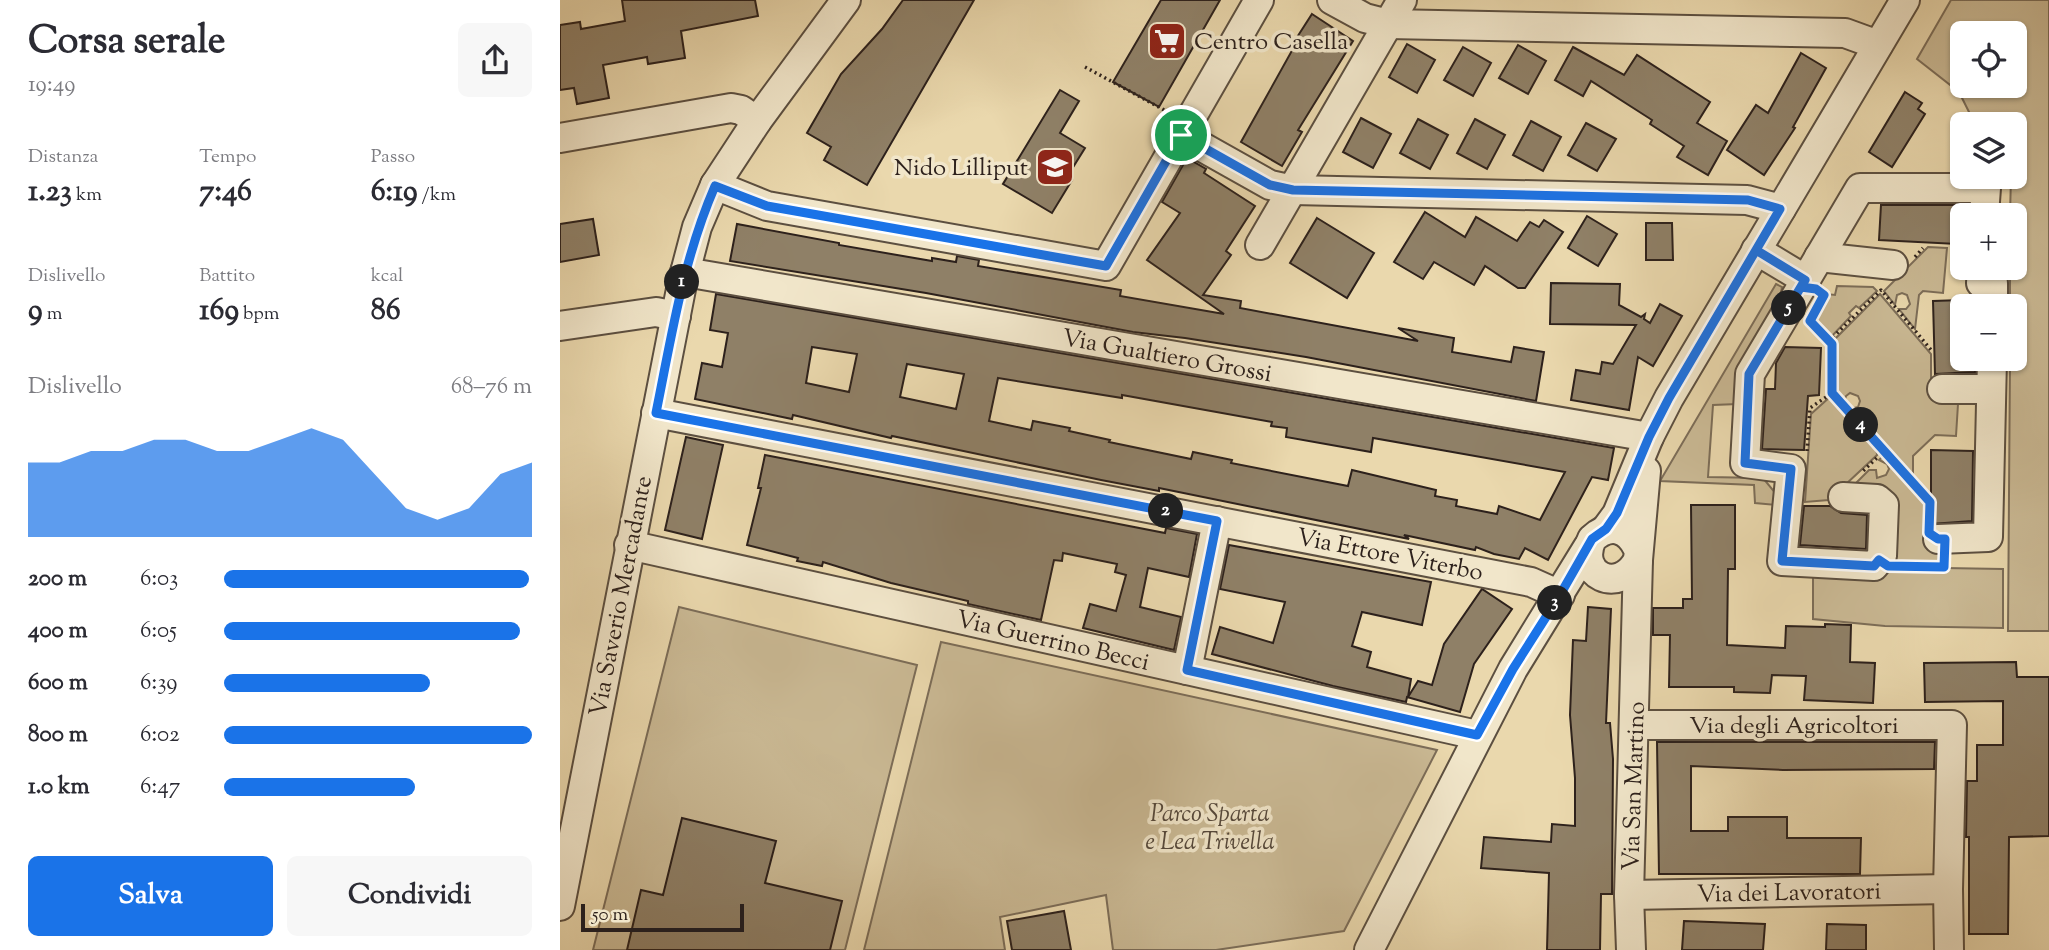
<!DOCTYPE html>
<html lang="it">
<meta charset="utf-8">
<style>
:root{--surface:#fff;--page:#f7f7f7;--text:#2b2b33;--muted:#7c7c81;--accent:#1a73e8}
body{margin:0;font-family:"Sorts Mill Goudy",serif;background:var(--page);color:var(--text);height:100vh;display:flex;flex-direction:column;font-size:26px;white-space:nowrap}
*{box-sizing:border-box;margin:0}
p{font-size:23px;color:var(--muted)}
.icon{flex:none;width:38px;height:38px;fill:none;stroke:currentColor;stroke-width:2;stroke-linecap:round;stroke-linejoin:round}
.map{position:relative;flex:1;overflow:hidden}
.drawer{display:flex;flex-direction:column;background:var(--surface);width:560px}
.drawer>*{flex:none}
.tools{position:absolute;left:1390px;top:21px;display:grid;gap:14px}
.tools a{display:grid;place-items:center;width:77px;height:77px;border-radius:10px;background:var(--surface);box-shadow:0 2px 5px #0004;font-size:35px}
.scale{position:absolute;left:21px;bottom:18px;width:163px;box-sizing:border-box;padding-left:7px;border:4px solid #2d211c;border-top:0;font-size:19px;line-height:24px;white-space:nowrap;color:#2d211c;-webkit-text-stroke:5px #f1e6ca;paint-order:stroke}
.pin{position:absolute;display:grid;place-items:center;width:60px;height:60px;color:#fff;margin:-30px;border:4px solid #fff;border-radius:50%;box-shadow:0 2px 7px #0007}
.km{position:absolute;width:35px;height:35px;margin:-18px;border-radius:50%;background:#222;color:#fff;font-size:19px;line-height:35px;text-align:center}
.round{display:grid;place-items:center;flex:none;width:74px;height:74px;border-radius:10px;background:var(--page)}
.summary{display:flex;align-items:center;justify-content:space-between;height:119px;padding:0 28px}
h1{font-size:38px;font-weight:700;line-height:52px}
.metrics{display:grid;grid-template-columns:repeat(3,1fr);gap:10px;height:119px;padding:7px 28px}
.metrics div{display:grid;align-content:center}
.metrics b{font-size:30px;font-weight:700}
.metrics small{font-size:19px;font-weight:400}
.metrics p{font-size:19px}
.chart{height:196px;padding:14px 28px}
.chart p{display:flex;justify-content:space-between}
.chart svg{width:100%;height:126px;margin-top:7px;fill:var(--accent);opacity:.7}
.button{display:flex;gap:14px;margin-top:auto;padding:14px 28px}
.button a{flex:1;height:80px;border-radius:10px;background:var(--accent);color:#fff;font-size:28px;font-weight:700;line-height:80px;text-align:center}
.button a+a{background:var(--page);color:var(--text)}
ul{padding:0 28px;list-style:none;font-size:23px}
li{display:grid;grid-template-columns:112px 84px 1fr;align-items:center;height:52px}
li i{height:18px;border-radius:9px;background:var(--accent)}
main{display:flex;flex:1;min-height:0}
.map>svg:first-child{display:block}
.green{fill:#cab994;stroke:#7c6d58;stroke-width:2;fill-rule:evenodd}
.building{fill:#8f8067;stroke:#2d211c;stroke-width:2;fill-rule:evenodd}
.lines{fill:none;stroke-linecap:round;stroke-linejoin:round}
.minor-casing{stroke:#5c4f40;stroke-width:32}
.path{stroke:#2d211c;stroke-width:3.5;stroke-dasharray:2 3.5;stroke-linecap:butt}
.minor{stroke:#f1e6ca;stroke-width:28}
.route-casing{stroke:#fff;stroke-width:14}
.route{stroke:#1a73e8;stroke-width:9}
.labels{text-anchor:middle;stroke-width:7;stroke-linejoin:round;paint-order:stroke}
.poi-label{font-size:24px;fill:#2d211c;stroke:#f1e6ca;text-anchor:start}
.street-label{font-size:24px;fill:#2d211c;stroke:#f1e6ca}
.park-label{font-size:24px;font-style:italic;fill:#54473a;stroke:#f1e6ca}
</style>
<main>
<section class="drawer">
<div class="summary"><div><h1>Corsa serale</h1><p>19:49</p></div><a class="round"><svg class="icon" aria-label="share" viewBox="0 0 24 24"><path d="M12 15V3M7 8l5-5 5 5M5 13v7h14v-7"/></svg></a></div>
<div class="metrics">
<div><p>Distanza</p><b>1.23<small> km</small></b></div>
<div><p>Tempo</p><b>7:46</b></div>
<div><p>Passo</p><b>6:19<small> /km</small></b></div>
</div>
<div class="metrics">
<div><p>Dislivello</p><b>9<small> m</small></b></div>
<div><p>Battito</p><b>169<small> bpm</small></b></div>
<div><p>kcal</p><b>86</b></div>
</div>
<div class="chart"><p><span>Dislivello</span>68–76 m</p>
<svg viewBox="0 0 160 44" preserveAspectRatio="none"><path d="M0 44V18L10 18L20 14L30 14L40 10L50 10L60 14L70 14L80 10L90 6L100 10L110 22L120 34L130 38L140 34L150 22L160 18V44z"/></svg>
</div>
<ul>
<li><b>200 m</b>6:03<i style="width:99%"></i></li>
<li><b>400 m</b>6:05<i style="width:96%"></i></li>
<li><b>600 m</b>6:39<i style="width:67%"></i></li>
<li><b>800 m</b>6:02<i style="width:100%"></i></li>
<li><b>1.0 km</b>6:47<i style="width:62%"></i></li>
</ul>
<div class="button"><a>Salva</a><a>Condividi</a></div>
</section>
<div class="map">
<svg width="1489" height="950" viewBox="0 0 1489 950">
<rect width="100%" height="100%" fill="#ead8ad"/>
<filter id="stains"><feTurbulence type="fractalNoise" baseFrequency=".00286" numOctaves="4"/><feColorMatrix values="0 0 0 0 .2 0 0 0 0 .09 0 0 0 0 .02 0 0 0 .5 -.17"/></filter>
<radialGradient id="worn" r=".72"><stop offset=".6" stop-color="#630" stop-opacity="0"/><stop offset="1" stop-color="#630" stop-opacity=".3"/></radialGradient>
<g class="green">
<path d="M1391 0H1489V631H1448L1450 359H1454V306H1450V268H1454V215H1450L1451 177H1454V124H1415L1399 92 1357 59ZM1402 33H1454V86H1402Z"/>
<polygon points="1368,247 1387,248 1383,293 1363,291 1359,295 1355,329 1339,309 1346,309 1350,304 1347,295 1342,293 1337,295 1335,305 1324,291"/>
<polygon points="1216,284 1222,287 1219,305 1178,404 1153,405 1148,477 1203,478 1217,495 1216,505 1195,503 1194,485 1100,481"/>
<polygon points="1277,286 1313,287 1317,291 1299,308 1296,306 1289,313 1291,316 1270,338 1253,321 1267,294 1275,295"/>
<polygon points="1320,294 1371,354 1371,388 1378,399 1398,404 1396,436 1375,435 1353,456 1353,479 1290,409 1298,407 1300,401 1298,396 1290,393 1286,396 1284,403 1277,395 1276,338"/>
<polygon points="1271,396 1285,411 1283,413 1287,418 1290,416 1316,445 1317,455 1269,500 1245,502 1251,414"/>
<polygon points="1325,454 1368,503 1367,530 1370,541 1383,550 1381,565 1326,564 1331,513 1287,492 1309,470 1316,470 1317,478 1326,475 1329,469 1327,464 1319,460"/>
<polygon points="1325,567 1443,569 1443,628 1325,626 1253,619 1253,572"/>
<polygon points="119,607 357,665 285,950 33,950"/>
<polygon points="381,642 877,750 784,931 656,950 553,950 546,895 440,917 445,950 304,950"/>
</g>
<g class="building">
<polygon points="62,0 195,0 198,16 121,31 125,58 88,64 87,57 43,65 49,98 17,104 14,88 0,90 0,25 20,22 21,29 65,21"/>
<polygon points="343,0 414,0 307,185 264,160 271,147 247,133 281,74 322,29"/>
<polygon points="601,0 660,0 599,107 553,82"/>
<polygon points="752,14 793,41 738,130 742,132 722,166 681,142 734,47 732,45"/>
<polygon points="847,44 875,60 857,93 829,77"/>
<polygon points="958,45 986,61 968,94 939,78"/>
<polygon points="903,47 931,63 913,96 884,80"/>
<polygon points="1013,47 1064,75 1077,55 1150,102 1137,123 1167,141 1148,175 1117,157 1124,146 1090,124 1092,120 1031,81 1023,96 995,80"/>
<polygon points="1241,53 1266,68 1233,127 1235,128 1204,175 1167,150 1196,105 1208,113"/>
<polygon points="500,90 519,101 500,133 525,148 507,177 512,180 492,213 443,184"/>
<polygon points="1345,92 1362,103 1358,109 1365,114 1332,167 1309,152"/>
<polygon points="801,118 831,134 813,168 783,152"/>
<polygon points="858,119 888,135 870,169 840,153"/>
<polygon points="915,119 945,135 927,169 897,153"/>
<polygon points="971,121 1001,137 983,171 953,155"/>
<polygon points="1026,123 1056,139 1037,171 1008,155"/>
<polygon points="627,158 646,169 644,173 695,206 666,251 671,255 643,295 681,301 680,308 858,341 838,328 894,338 892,352 951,362 954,347 984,352 976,401 746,357 625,338 573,332 366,293 170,261 177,224 279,243 279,245 372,261 372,258 396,262 397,256 419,260 418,266 561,290 560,296 664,314 587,260 620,213 602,202"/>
<polygon points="1321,205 1400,205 1397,244 1319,240"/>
<polygon points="865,212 905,237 916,217 957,241 970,222 979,227 984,220 1003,232 965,288 958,288 925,266 914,285 874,262 863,279 834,262"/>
<polygon points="1027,216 1057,234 1038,266 1008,248"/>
<polygon points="757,218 814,253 787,298 730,263"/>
<polygon points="33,219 39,255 0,262 0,224"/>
<polygon points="1086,223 1112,223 1113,260 1086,260"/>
<polygon points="991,283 1060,284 1059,305 1081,317 1085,314 1084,319 1090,323 1100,304 1122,316 1093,366 1078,357 1069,410 1011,400 1016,370 1040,374 1042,362 1053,364 1076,325 990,324"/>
<path d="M156 294 1054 448 1048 480 1032 477 988 560 965 548 959 559 934 554 916 547 915 550 844 535 849 539 599 488V491L541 480 332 436 331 438 233 415 232 419 135 399 142 363 162 367 168 333 150 330ZM252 347 297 354 289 392 246 383ZM347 364 404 374 396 409 340 397ZM438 378 562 398V395L712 422 711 426 727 428 726 437 811 452 813 438 1005 472 980 520 939 506 937 514 896 506 897 500 875 496 876 490 792 470 788 486 671 463 672 460 633 452 631 459 549 442 550 440 509 431 510 428 473 421 471 430 429 421Z"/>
<polygon points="1402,300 1402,359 1415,359 1415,372 1375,374 1373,301"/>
<polygon points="1225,347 1261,348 1259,395 1248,396 1244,450 1202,449 1206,389 1215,389 1216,363"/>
<polygon points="126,437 163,445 142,539 105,530"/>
<polygon points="1371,450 1413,451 1412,521 1371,524"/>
<polygon points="205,455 605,533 606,528 637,534 629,577 588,568 580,607 621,617 614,650 523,628 530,604 556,611 566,575 555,572 557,564 503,553 502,561 494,560 481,620 408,604 408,601 331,583 263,562 262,566 237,561 238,558 187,545 201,488 198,488"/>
<polygon points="1131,505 1175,505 1175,569 1168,569 1167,645 1225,648 1226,626 1265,627 1265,624 1291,625 1290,662 1315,663 1313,703 1244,700 1246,676 1212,675 1210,693 1174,692 1174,687 1109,687 1110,635 1093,635 1093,608 1123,608 1123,599 1132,599"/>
<polygon points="1244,506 1270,506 1281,513 1307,515 1306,549 1240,545"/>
<polygon points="669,545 871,582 862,625 802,612 792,646 811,652 807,667 851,679 848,697 858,681 872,685 884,644 922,589 952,609 914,664 900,712 847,697 846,702 773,686 652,654 660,627 713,643 725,602 660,589"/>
<polygon points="1028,607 1051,609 1046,723 1050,723 1053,759 1052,894 1041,894 1040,950 987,950 989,873 921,868 924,837 991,842 992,824 1015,826 1015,778 1010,715 1013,640 1026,641"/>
<polygon points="1456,662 1457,677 1489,677 1489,836 1449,837 1448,934 1409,934 1409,837 1406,837 1407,781 1417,781 1417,745 1443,745 1443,701 1365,702 1364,663"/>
<polygon points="1097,742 1375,742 1374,769 1223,770 1131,766 1131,831 1168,831 1168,817 1227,817 1227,838 1301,838 1300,874 1099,874"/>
<polygon points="122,818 216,841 205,883 282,901 270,950 67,950 81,890 103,895"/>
<polygon points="504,911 511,950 452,950 447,921"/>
<polygon points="1124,921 1205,924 1203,950 1122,950"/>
<polygon points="1267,924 1306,925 1306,950 1266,950"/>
</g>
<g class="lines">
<defs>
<g id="minor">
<polyline points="772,0 805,18 828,24 1285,33 1318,45"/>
<polyline points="621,135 710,185 733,190 1187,200 1221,209"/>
<polyline points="0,138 171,108 181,110 197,121"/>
<polyline points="155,185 207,206 546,266 699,0"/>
<polyline points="700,245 842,0"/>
<polyline points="1196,250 1246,280"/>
<polyline points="1259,257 1333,265"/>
<polyline points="1422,268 1421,283 1433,283 1433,306"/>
<polyline points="125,272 1089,437"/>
<polyline points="0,326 96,312 116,316"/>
<polyline points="1382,389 1431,389"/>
<polyline points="96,413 971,582 1000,595"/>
<polyline points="1283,497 1317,499 1324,505 1322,556 1314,566 1222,561 1231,469 1185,463 1190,374 1300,188 1426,188 1424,215"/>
<polyline points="1046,529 1057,514 1089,437 1109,398 1345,0"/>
<polyline points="1378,539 1428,537 1432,359"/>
<polyline points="69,545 917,735"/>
<path d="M1077 547C1067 527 1049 523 1032 539 1015 575 1059 596 1078 560L1086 471"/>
<polyline points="627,670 657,521"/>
<polyline points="1075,725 1392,725 1388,889 1389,950"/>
<polyline points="1069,895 1388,889"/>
<polyline points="0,906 122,284 137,227 155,185 197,121 286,0"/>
<polyline points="809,950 953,669 1028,547"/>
<polyline points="1071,950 1069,895 1078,560"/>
</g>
</defs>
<use href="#minor" class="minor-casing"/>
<g class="path">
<polyline points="525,67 606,111"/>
<polyline points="1355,257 1363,248"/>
<polyline points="1269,341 1321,290 1372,351"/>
<polyline points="1272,393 1324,451 1301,473"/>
<polyline points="1247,451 1250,408 1272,393 1272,344 1250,321"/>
<polyline points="1324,451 1370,502 1370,518"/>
<polyline points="1344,566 1384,567 1385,562"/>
</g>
<use href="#minor" class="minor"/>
</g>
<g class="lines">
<defs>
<path id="route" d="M621 135 546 266 207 206 155 186C123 260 112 334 96 413L657 521 627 670 917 735 953 669 1000 595 1032 539 1046 529 1057 513 1089 437 1109 398 1196 250 1245 280 1241 287 1256 289 1264 295 1250 321 1272 344V393L1370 502 1369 533 1378 539H1385L1384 567 1328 566 1319 560 1314 566 1222 561 1231 469 1185 463 1189 374 1245 280 1196 250 1220 209 1188 200 733 190 710 185 621 135"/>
</defs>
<use href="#route" class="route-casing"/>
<use href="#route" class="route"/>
</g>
<defs>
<symbol id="supermarket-square" viewBox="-11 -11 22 22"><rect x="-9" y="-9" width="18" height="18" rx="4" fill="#8f2418" stroke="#f1e6ca"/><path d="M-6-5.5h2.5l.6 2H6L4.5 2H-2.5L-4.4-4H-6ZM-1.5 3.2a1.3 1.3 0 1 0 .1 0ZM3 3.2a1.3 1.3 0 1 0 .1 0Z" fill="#fff"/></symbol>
<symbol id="school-square" viewBox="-11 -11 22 22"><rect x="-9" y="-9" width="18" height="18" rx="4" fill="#8f2418" stroke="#f1e6ca"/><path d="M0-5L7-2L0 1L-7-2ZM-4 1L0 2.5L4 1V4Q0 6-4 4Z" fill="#fff"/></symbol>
</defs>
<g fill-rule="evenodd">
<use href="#supermarket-square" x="585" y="19" width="44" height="44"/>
<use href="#school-square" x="473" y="145" width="44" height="44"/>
</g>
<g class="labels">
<g class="poi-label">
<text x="634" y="49">Centro Casella</text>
<text x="468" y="175" text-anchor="end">Nido Lilliput</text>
</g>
<g class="street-label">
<text transform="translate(607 355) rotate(10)" y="8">Via Gualtiero Grossi</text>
<text transform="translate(830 554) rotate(11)" y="8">Via Ettore Viterbo</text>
<text transform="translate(60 596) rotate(-79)" y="8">Via Saverio Mercadante</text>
<text transform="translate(493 640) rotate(13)" y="8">Via Guerrino Becci</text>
<text x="1234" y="733">Via degli Agricoltori</text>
<text transform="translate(1073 786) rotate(-88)" y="8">Via San Martino</text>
<text transform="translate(1229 892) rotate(-1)" y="8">Via dei Lavoratori</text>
</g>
<g class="park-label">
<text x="650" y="821">Parco Sparta<tspan x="650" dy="28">e Lea Trivella</tspan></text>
</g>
</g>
<rect width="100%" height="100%" filter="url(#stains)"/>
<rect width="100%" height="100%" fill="url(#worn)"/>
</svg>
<div class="tools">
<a><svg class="icon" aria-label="locate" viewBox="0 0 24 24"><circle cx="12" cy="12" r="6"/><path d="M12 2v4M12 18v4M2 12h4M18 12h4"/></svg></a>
<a><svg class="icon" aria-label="layers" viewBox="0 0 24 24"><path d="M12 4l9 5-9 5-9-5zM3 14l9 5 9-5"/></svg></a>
<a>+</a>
<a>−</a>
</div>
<div class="scale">50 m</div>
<div class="pin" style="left:621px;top:135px;background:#1e9e55"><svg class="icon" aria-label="arrive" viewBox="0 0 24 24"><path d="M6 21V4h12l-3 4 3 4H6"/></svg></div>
<b class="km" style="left:122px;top:282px">1</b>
<b class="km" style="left:606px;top:511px">2</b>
<b class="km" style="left:995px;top:603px">3</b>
<b class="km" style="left:1301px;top:425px">4</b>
<b class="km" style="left:1229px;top:308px">5</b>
</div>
</main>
